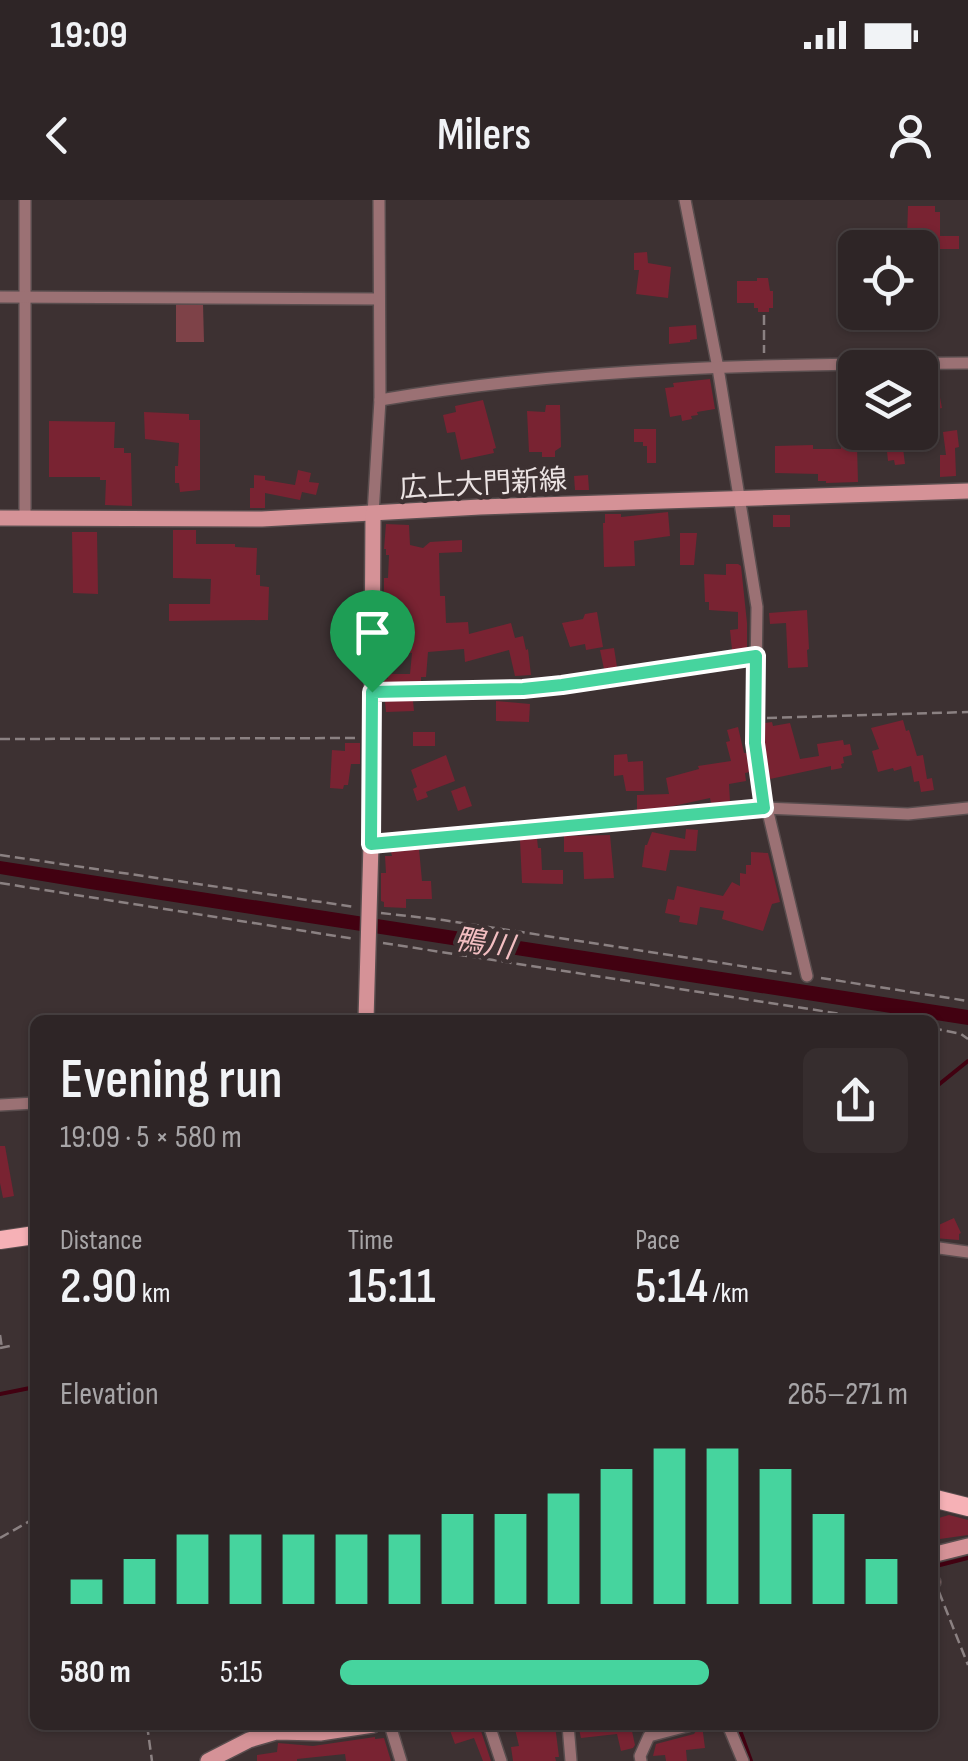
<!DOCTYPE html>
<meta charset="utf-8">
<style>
:root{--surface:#2e2526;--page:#362d2e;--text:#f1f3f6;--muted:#a7a5a7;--line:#494243;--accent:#46d49e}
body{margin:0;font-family:"Sofia Sans Condensed","Noto Sans JP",sans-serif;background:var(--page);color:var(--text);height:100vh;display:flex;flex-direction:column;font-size:38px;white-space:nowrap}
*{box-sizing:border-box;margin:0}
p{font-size:32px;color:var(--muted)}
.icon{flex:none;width:55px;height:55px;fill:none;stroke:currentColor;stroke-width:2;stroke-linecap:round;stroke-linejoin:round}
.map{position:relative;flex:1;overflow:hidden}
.sheet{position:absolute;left:30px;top:815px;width:908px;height:715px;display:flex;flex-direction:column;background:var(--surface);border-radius:15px;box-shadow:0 2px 8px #0004,0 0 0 2px var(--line)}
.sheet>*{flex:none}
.tools{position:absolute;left:838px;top:30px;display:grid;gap:20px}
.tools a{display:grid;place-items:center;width:100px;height:100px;border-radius:15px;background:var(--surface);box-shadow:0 2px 8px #0004,0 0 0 2px var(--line);font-size:50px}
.pin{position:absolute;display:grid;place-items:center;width:85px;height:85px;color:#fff;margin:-102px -42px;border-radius:50% 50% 50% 0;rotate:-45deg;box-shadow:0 0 10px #0007}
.pin .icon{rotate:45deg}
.round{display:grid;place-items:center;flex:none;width:105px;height:105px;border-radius:15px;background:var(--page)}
.summary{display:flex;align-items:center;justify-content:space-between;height:170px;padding:0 30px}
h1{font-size:55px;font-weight:600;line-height:75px}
.figures{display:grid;grid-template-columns:repeat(3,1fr);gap:15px;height:170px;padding:10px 30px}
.figures div{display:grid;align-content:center}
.figures b{font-size:50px;font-weight:600}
.figures small{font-size:28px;font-weight:400}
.figures p{font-size:28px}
.chart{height:280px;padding:20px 30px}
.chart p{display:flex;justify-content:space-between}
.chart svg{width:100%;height:180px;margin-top:10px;stroke:var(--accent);stroke-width:6}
ul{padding:0 30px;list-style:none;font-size:32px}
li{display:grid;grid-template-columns:160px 120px 1fr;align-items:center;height:75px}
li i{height:25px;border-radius:12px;background:var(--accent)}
.status{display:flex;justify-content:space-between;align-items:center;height:70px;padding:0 50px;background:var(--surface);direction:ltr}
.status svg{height:28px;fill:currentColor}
header{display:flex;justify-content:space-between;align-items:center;height:130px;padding:0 30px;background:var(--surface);font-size:45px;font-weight:600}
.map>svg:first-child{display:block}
.green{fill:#7e4248}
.water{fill:#420111}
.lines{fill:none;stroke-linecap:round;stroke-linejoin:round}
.stream{stroke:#420111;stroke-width:4}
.building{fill:#792332}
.street-casing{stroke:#594d4e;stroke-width:14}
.secondary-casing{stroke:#594d4e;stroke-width:18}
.primary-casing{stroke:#594d4e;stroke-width:20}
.path{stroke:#8b8182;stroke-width:2.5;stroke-dasharray:10 5;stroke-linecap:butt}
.street{stroke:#9b7174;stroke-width:11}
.secondary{stroke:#d59297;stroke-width:15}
.primary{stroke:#f6b1b6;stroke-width:18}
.route-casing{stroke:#fff;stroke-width:20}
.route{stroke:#46d49e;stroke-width:12}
.labels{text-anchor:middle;stroke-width:9;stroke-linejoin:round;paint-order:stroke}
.street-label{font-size:28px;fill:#ebe3e3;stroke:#3d3132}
.water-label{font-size:30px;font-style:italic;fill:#f2bec1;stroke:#3d3132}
</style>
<div class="status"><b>19:09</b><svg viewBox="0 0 49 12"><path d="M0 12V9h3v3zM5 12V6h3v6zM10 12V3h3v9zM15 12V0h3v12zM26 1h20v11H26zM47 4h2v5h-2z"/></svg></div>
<header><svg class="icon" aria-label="back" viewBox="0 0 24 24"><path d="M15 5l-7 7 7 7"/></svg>Milers<svg class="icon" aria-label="person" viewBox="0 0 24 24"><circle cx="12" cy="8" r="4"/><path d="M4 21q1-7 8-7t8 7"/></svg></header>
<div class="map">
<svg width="968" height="1561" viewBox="0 0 968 1561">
<rect width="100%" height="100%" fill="#3d3132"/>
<polygon class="green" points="176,104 203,104 204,142 176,142"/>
<polygon class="water" points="0,661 968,810 968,825 90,689 0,674"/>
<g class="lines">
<g class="stream">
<polyline points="932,890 968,861"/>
<polyline points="0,1194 35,1187"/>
<polyline points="932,1367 968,1358"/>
<polyline points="738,1525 751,1561"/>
</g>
</g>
<g class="building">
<polygon points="908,6 935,6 935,12 940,12 940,36 959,36 959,49 920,49 919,38 907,38"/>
<polygon points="647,52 648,63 671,67 668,98 636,94 639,70 634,70 634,53"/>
<polygon points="757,78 768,78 770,91 773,91 773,108 769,108 769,112 758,112 758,108 754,108 754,103 737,103 737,81 757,81"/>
<polygon points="696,125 697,139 690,140 690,142 669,144 669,127"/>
<polygon points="710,179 715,209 697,212 698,215 691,216 692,219 682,221 681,215 670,217 665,188 674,187 673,183"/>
<polygon points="939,192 942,208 937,209 940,229 920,232 920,195"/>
<polygon points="483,200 496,248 493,249 494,253 461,260 455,232 447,233 443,215 456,212 455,206"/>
<polygon points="546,205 560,205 561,247 555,251 555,257 542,257 542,252 529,252 527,211 545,212"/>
<polygon points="144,212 189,214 189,220 200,220 200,290 180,292 179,283 175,283 175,266 178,266 179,243 145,239"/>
<polygon points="49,221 115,222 114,248 124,248 124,253 131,253 132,306 105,305 106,280 100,280 100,277 49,277"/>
<polygon points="634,229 656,229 656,263 647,263 647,246 643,246 643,242 634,242"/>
<polygon points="957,230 959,247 955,248 956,276 940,277 940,255 946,255 943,232"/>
<polygon points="841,232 862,232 862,246 857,246 858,282 826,283 826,281 818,281 818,274 775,273 775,246 813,245 813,249 841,249"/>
<polygon points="885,232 901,232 905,264 895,265 894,260 888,261"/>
<polygon points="298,270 311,273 309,282 319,283 316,295 302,292 300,300 265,293 265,308 250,308 250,288 254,288 254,275 265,276 265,280 295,285"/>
<polygon points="588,275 589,290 575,290 574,276"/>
<polygon points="668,312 670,336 634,341 635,366 604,367 603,323 605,323 605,314 621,314 621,317"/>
<rect x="773" y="315" width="17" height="12"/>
<polygon points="386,324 409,325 410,345 423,348 430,342 462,340 462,352 439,353 440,396 445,396 446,423 468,422 469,434 511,423 515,438 523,436 526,450 528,449 531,475 515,476 509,450 465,462 464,449 428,452 426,477 421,477 421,482 384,482 384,479 388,479 388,474 410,474 412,453 392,451 392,433 395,433 396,410 384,410 384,378 388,378 389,355 386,355 386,349 384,349"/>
<polygon points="173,330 196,330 196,344 235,344 235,347 257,348 256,375 260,375 260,386 269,387 268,420 169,421 169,404 210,404 211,379 173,378"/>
<polygon points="72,332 97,332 98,394 73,393"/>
<polygon points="680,333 697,333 694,365 680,365"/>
<polygon points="726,364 738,364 741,366 747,423 747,448 732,450 730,430 738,429 738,412 709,410 709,402 705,402 704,374 726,375"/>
<polygon points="807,410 809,449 807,450 808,467 788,468 786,423 770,424 769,413"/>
<polygon points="597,412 603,447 586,450 585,444 570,447 562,423 583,419 585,414"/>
<polygon points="614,448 617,467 604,469 600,450"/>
<polygon points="385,501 413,501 414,511 386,512"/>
<polygon points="496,501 530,504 529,522 496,521"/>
<polygon points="903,520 906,531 909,530 917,556 923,555 927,579 932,578 934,590 921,592 919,581 914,582 911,566 894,571 893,568 878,572 872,551 879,549 871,528"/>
<polygon points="772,522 773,526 790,523 800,559 819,556 817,544 843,540 844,545 850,544 852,555 843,557 844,563 841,564 842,568 831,570 831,566 770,579 764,540 765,523"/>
<polygon points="738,527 744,553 747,553 750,572 745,573 746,581 729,584 730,602 711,603 710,598 664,608 637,610 637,595 669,594 666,578 699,569 698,566 731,561 726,542 730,541 727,530"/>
<rect x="413" y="532" width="22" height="14"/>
<polygon points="345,543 360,543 360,564 351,564 348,585 344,585 343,589 330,588 332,550 345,551"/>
<polygon points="627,554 628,562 643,561 644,591 626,591 623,575 614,576 614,555"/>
<polygon points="446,555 455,581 426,592 428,597 417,601 413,589 417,587 411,570"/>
<polygon points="465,586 472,606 458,611 451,591"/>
<polygon points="686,629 698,630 696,651 670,650 666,671 642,667 645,645 647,645 652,632 685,639"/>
<polygon points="610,635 614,678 584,679 583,652 564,652 564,636"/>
<polygon points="537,638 538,648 541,648 542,670 563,670 563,684 522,683 520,640"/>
<polygon points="419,649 422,681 431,681 432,699 406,699 406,708 384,707 384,702 381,701 381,673 386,673 385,656 392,656 391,652"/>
<polygon points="751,652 768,653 780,702 772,704 763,731 722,719 724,711 700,707 697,725 679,722 680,716 665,713 668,699 674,700 677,686 723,696 732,682 740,686 740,673 746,674 746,665 751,665"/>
<polygon points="0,946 5,946 14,996 3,998 0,983"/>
<polygon points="954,1018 961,1033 959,1034 959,1040 934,1038 932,1028"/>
<polygon points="949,1315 968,1320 968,1335 940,1339 935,1319"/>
<polygon points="448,1525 476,1525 479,1532 481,1531 491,1561 483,1561 474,1538 455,1544"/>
<polygon points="514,1525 555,1525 559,1557 555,1557 556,1561 513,1561 511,1547 519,1546"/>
<polygon points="578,1525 637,1525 637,1530 632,1531 635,1545 633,1548 621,1551 617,1534 581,1538"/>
<polygon points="700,1525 702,1525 705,1548 686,1550 687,1561 666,1561 665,1555 653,1556 656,1544 694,1534"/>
<polygon points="375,1537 375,1539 384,1538 391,1561 346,1561 345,1554 297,1559 297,1561 257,1561 257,1555 277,1552 278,1543 313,1546"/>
</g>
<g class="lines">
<defs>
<g id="street">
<polyline points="25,0 25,317"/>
<polyline points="685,0 718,168 757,407 755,543 764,608"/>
<polyline points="0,97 379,99"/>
<path d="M380 200C573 167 772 164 968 163"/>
<polyline points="373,314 380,200 379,0"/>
<polyline points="373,492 523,489 562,485 756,456"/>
<polyline points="767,608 807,776"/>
<polyline points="371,644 764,608 908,614 968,608"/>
<polyline points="0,905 35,903"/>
<polyline points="932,1047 968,1052"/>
<polyline points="932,1382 935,1382"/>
<polyline points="390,1525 401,1561"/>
<polyline points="489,1525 501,1561"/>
<polyline points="568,1525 571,1561"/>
<polyline points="728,1525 743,1561"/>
<polyline points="641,1561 640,1556 649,1536 691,1525"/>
</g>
<g id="secondary">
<polyline points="0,318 262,319 480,307 968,291"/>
<polyline points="366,820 371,644 373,314"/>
<polyline points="932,1355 968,1346"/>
<polyline points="208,1561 249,1540 276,1532 320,1533 373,1525"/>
</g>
<g id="primary">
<polyline points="0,1040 35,1035"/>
<polyline points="932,1298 968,1307"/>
</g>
</defs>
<use href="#street" class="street-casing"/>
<use href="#secondary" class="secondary-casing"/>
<use href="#primary" class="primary-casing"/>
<g class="path">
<polyline points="764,115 764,153"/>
<polyline points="767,518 968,512"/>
<polyline points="0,539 360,538"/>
<polyline points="0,655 355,707"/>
<polyline points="0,683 355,739"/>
<polyline points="381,713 443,720 793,774"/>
<polyline points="383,743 880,820"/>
<polyline points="821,778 968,801"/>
<polyline points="932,828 961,834 968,839"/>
<polyline points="0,1135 2,1148"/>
<polyline points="0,1148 14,1145"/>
<polyline points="0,1338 35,1318"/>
<polyline points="939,1392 968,1465"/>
<polyline points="147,1525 152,1561"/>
</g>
<use href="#street" class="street"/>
<use href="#secondary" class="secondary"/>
<use href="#primary" class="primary"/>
</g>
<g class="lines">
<defs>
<polygon id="route" points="756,456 755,543 764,608 371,644 372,492 523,489 562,485"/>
</defs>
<use href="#route" class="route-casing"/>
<use href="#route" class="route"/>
</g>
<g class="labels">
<g class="street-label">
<text transform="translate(483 283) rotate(-3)" y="10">広上大門新線</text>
</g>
<g class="water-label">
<text transform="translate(484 743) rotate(9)" y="10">鴨川</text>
</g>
</g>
</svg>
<div class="tools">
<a><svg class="icon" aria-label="locate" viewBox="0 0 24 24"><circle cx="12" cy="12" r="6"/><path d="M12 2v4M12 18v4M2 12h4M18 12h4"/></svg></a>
<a><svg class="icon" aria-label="layers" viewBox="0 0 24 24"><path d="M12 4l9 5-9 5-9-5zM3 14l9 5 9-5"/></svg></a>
</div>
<div class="pin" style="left:372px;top:492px;background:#1e9e55"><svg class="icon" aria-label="arrive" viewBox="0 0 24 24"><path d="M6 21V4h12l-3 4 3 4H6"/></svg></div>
<section class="sheet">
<div class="summary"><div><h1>Evening run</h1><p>19:09 · 5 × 580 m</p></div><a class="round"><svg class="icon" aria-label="share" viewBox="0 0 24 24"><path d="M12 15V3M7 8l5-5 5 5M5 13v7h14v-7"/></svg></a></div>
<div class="figures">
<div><p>Distance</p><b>2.90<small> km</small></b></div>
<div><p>Time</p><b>15:11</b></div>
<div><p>Pace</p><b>5:14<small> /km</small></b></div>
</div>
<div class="chart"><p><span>Elevation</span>265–271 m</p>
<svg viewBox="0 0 160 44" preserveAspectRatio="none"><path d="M5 44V38M15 44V33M25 44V27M35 44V27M45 44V27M55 44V27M65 44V27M75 44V22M85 44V22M95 44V17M105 44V11M115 44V6M125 44V6M135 44V11M145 44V22M155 44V33"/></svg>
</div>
<ul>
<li><b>580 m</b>5:15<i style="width:65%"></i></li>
</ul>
</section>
</div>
